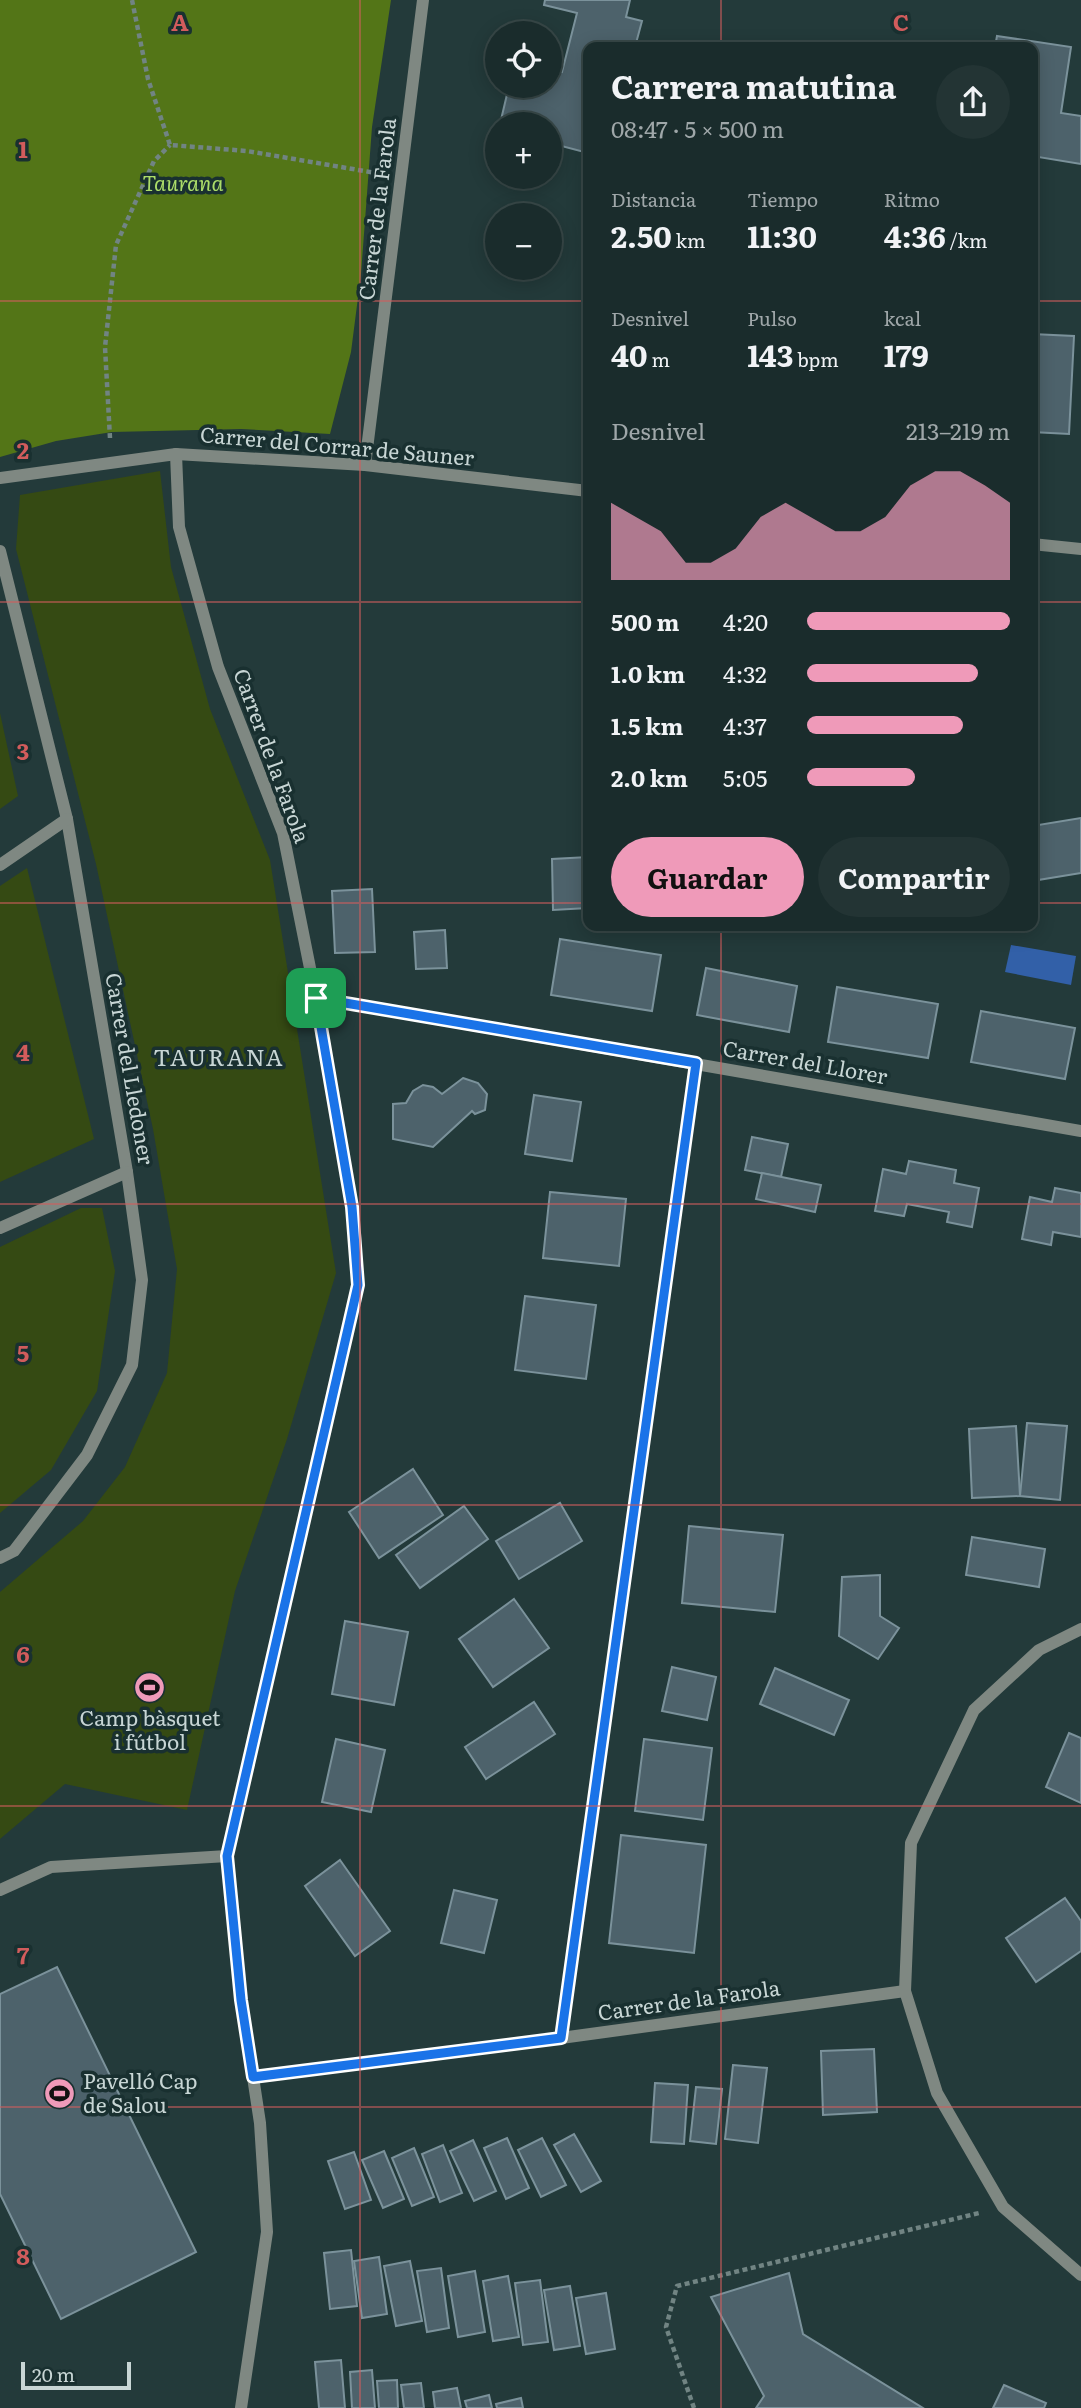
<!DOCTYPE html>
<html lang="es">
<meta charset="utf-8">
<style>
:root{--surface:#1a2c2c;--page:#233434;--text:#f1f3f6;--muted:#9fa7a9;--line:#384848;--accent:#ef9ab9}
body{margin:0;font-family:Literata,serif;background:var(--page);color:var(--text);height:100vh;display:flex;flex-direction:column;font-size:26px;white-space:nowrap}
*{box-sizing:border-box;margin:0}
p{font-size:23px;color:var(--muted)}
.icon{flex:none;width:38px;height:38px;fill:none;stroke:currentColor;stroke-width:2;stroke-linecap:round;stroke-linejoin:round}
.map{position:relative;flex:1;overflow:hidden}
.sheet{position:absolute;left:583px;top:42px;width:455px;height:889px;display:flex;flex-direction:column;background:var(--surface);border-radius:14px;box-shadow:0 4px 18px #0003,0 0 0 2px var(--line)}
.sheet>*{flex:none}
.controls{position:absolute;left:485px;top:21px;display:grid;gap:14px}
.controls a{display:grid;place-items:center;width:77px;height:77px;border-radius:50%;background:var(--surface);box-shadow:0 4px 18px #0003,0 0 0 2px var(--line);font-size:35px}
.scale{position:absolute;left:21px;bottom:18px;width:110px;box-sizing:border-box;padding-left:7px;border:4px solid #c8d6d5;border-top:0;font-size:19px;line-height:24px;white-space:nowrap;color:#c8d6d5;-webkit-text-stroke:5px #193030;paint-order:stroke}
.pin{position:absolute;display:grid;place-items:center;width:60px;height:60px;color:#fff;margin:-30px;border-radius:14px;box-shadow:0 4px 10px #0006}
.round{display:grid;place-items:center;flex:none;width:74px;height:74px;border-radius:37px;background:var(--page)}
.summary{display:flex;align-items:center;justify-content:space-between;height:119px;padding:0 28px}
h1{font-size:32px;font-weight:700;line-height:52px}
.metrics{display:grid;grid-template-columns:repeat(3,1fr);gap:10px;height:119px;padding:7px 28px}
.metrics div{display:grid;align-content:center}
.metrics b{font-size:30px;font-weight:700}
.metrics small{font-size:19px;font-weight:400}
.metrics p{font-size:19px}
.chart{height:196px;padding:14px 28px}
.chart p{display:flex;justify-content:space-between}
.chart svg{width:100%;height:126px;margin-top:7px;fill:var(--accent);opacity:.7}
.button{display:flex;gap:14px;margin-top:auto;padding:14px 28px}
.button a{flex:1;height:80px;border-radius:42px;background:var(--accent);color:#111;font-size:28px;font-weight:700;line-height:80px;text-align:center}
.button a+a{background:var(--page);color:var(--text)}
ul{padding:0 28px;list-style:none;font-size:23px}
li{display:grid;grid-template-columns:112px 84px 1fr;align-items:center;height:52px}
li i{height:18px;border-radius:9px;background:var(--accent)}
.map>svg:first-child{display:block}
.green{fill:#354a13}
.forest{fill:#537517}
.water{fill:#3260a8}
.building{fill:#4d626b;stroke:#7b929b;stroke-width:2}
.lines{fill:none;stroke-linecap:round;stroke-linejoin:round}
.path{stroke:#718483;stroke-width:4.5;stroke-dasharray:5 3.5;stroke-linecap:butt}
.minor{stroke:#7f8882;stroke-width:12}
.route-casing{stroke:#fff;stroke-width:14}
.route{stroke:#1a73e8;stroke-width:9}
.grid{fill:none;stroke:#d25c5c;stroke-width:2;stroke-opacity:0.55}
.labels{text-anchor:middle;stroke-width:7;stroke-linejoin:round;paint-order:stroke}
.park-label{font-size:21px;font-style:italic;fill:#acdd69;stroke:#193030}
.street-label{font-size:21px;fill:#c8d6d5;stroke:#193030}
.poi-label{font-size:21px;fill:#c8d6d5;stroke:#193030}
.neighbourhood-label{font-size:23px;letter-spacing:2px;fill:#c8d6d5;stroke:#193030}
.grid-label{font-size:23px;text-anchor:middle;font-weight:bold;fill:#d25c5c;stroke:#193030;stroke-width:7;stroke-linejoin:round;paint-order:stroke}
</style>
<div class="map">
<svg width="1081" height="2408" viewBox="0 0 1081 2408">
<rect width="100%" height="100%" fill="#233a3a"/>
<g class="green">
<polygon points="160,471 171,567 210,709 270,860 336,1273 287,1439 235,1591 187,1810 65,1784 0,1839 0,1592 83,1521 125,1467 167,1373 177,1269 153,1129 96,864 16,549 20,495"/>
<polygon points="0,713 18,796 0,809"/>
<polygon points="27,868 94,1139 0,1182 0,886"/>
<polygon points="81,1208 102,1208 115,1271 97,1391 51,1470 0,1513 0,1247"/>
</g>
<polygon class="forest" points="0,0 391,0 372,127 361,274 351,352 330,434 241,429 112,432 56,441 0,457"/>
<polygon class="water" points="1011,945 1076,956 1071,985 1005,972"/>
<g class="building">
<polygon points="545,0 630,0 626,17 642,21 635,47 588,47 588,153 550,143 550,124 500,124 509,86 525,89 526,86 550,86 550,68 562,72 577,13 544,5"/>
<polygon points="997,36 1071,47 1061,113 1081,116 1081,164 1032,156 1032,47 995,47"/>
<polygon points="1032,334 1074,336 1069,434 1032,432"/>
<polygon points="1081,818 1081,873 1032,881 1032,826"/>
<polygon points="588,857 588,908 553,910 552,859"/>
<polygon points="372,889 375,952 335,953 332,891"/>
<polygon points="445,930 447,968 416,969 414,932"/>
<polygon points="560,939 661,955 652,1011 551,995"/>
<polygon points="706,968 797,986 789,1032 697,1015"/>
<polygon points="837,987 938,1004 928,1058 828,1042"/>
<polygon points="981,1011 1075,1028 1065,1079 971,1062"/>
<polygon points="463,1078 478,1083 487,1094 485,1110 475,1114 472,1111 433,1147 393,1139 393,1104 406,1103 413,1091 423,1085 433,1087 442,1094"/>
<polygon points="534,1095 581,1102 572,1161 525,1154"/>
<polygon points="752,1137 788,1144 781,1177 745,1170"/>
<polygon points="909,1161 956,1170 954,1183 979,1188 972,1227 947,1222 949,1212 907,1204 904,1216 875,1211 883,1169 906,1174"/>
<polygon points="762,1173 821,1185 815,1212 756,1199"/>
<polygon points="1055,1188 1081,1193 1081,1237 1053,1232 1051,1245 1022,1239 1030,1197 1052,1202"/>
<polygon points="550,1192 626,1199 619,1266 543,1258"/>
<polygon points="525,1296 596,1305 586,1379 515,1370"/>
<polygon points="1027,1423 1067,1426 1060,1500 1020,1496"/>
<polygon points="1016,1426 1020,1496 972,1498 969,1429"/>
<polygon points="413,1469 443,1515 379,1558 349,1512"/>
<polygon points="560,1503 582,1541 519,1579 496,1541"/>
<polygon points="464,1506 488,1539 420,1588 396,1555"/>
<polygon points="689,1526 783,1535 775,1612 682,1603"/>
<polygon points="972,1537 1045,1549 1039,1587 966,1575"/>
<polygon points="880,1575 880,1616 899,1628 878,1659 839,1636 842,1577"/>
<polygon points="514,1599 549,1648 493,1687 459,1639"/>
<polygon points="345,1621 408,1632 394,1705 332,1694"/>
<polygon points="672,1667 716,1677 707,1720 662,1711"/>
<polygon points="775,1668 849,1700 834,1735 760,1704"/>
<polygon points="534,1702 555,1734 486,1779 465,1747"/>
<polygon points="1069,1733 1081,1738 1081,1803 1046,1787"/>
<polygon points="336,1739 385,1750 371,1812 322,1802"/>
<polygon points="644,1739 712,1748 703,1820 635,1811"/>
<polygon points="621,1835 706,1845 694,1953 609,1943"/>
<polygon points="340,1860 390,1931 355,1956 305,1886"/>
<polygon points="454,1890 497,1900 484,1953 441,1943"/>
<polygon points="1065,1898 1081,1921 1081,1951 1036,1982 1006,1938"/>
<polygon points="57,1967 196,2252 61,2319 0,2194 0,1994"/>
<polygon points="874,2049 877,2112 823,2115 821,2051"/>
<polygon points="733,2065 767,2068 758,2143 725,2139"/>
<polygon points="655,2083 688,2085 684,2144 651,2142"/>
<polygon points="696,2087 722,2089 716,2144 690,2141"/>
<polygon points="574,2134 601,2181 581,2192 554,2145"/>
<polygon points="507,2138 529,2188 506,2199 484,2148"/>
<polygon points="542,2138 566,2185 541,2197 518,2150"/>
<polygon points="473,2140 496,2191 474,2201 450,2151"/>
<polygon points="443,2145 462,2193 440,2202 422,2154"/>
<polygon points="414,2148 434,2197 412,2206 392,2158"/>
<polygon points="384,2151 404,2199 383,2208 362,2160"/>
<polygon points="354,2152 371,2200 345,2209 328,2161"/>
<polygon points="351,2250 357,2306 330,2309 324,2253"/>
<polygon points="379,2257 387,2314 362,2318 354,2261"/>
<polygon points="410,2261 422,2321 396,2326 384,2266"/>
<polygon points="441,2268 449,2328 427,2332 417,2271"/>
<polygon points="475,2271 485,2332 458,2337 448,2276"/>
<polygon points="789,2273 803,2334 923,2408 756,2408 764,2396 711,2297"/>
<polygon points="508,2276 519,2337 493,2341 483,2281"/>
<polygon points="540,2280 548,2342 523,2345 515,2283"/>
<polygon points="570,2286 580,2346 554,2350 544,2290"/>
<polygon points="606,2293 615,2349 586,2354 576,2298"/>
<polygon points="341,2360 345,2408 319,2408 315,2362"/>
<polygon points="372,2370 375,2408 352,2408 350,2372"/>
<polygon points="397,2380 398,2408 379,2408 377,2381"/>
<polygon points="421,2383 424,2408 404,2408 401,2385"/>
<polygon points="1004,2385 1046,2403 1044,2408 993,2408"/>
<polygon points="457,2388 461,2408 435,2408 433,2392"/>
<polygon points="489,2395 492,2408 467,2408 465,2401"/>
<polygon points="521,2398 523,2408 497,2408 496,2404"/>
</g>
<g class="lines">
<g class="path">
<polyline points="132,0 148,79 170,145 247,151 376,173"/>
<polyline points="110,438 105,347 116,245 154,161 170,145"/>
<polyline points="694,2408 666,2327 677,2286 979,2213"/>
</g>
<g class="minor">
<polyline points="176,454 179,527 218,667 283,833 316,998 352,1207 358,1285 227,1856 241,2000 253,2077 561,2038 905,1991"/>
<polyline points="365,465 423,0"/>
<polyline points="0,478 176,454 365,465 588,491"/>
<polyline points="1032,544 1081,549"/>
<polyline points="0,551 67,819 127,1172 142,1280 132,1365 87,1455 14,1551 0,1558"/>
<polyline points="0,865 67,819"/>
<polyline points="316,998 1081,1131"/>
<polyline points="0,1228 127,1172"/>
<polyline points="1081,1629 1039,1650 974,1710 911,1843 905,1991 937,2093 1003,2207 1081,2275"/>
<polyline points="0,1890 51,1867 227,1856"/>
<polyline points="561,2038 696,1063"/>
<polyline points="241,2408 267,2232 260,2123 253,2077"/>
</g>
</g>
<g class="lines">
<defs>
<polygon id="route" points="316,998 696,1063 561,2038 253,2077 241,2000 227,1856 358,1285 352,1207"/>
</defs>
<use href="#route" class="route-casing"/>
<use href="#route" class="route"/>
</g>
<path class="grid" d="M360 0V2408M721 0V47M0 301H588M1032 301H1081M0 602H588M1032 602H1081M0 903H588M1032 903H1081M721 926V2408M0 1204H1081M0 1505H1081M0 1806H1081M0 2107H1081"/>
<defs>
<symbol id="stadium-disc" viewBox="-11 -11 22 22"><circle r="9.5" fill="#ef9ab9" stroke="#193030"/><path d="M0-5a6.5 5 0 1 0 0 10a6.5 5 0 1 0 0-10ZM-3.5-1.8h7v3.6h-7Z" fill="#111"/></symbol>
</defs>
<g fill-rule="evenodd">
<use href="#stadium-disc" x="132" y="1670" width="35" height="35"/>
<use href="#stadium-disc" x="42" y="2076" width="35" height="35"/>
</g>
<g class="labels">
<g class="park-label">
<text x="183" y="191">Taurana</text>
</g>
<g class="street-label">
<text transform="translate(378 209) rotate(-83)" y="7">Carrer de la Farola</text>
<text transform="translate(337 447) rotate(5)" y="7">Carrer del Corrar de Sauner</text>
<text transform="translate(271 756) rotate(70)" y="7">Carrer de la Farola</text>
<text transform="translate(805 1063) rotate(10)" y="7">Carrer del Llorer</text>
<text transform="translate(129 1069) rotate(80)" y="7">Carrer del Lledoner</text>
<text transform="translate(689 2001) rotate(-8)" y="7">Carrer de la Farola</text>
</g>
<g class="poi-label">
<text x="150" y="1726">Camp bàsquet<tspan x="150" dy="24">i fútbol</tspan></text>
<text x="83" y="2089" text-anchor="start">Pavelló Cap<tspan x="83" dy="24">de Salou</tspan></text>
</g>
<g class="neighbourhood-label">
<text x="219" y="1066">TAURANA</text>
</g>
</g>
<g class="grid-label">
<text x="180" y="31">A</text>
<text x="901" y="31">C</text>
<text x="23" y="158">1</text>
<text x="23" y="459">2</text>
<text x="23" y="760">3</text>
<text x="23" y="1061">4</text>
<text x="23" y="1362">5</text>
<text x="23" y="1663">6</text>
<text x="23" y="1964">7</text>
<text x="23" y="2265">8</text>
</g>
</svg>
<div class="controls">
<a><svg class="icon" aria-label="locate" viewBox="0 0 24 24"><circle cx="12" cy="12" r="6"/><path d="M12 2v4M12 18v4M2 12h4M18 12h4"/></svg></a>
<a>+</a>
<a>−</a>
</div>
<div class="scale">20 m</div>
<div class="pin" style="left:316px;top:998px;background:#1e9e55"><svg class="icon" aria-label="arrive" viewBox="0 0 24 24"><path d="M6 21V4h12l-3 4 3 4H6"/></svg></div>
<section class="sheet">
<div class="summary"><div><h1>Carrera matutina</h1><p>08:47 · 5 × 500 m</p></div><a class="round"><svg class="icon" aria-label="share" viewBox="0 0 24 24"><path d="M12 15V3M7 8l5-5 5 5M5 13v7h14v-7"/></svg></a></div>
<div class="metrics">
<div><p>Distancia</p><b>2.50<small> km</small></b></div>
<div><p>Tiempo</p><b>11:30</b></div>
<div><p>Ritmo</p><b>4:36<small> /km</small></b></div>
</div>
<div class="metrics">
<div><p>Desnivel</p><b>40<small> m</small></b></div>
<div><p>Pulso</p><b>143<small> bpm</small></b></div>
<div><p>kcal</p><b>179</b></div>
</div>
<div class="chart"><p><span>Desnivel</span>213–219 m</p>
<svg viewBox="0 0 160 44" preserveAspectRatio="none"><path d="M0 44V17L10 22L20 27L30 38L40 38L50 33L60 22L70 17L80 22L90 27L100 27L110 22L120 11L130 6L140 6L150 11L160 17V44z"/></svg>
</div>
<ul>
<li><b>500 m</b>4:20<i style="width:100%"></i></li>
<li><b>1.0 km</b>4:32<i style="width:84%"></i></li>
<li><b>1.5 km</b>4:37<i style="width:77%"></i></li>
<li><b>2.0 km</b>5:05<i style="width:53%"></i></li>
</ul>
<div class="button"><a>Guardar</a><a>Compartir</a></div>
</section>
</div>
